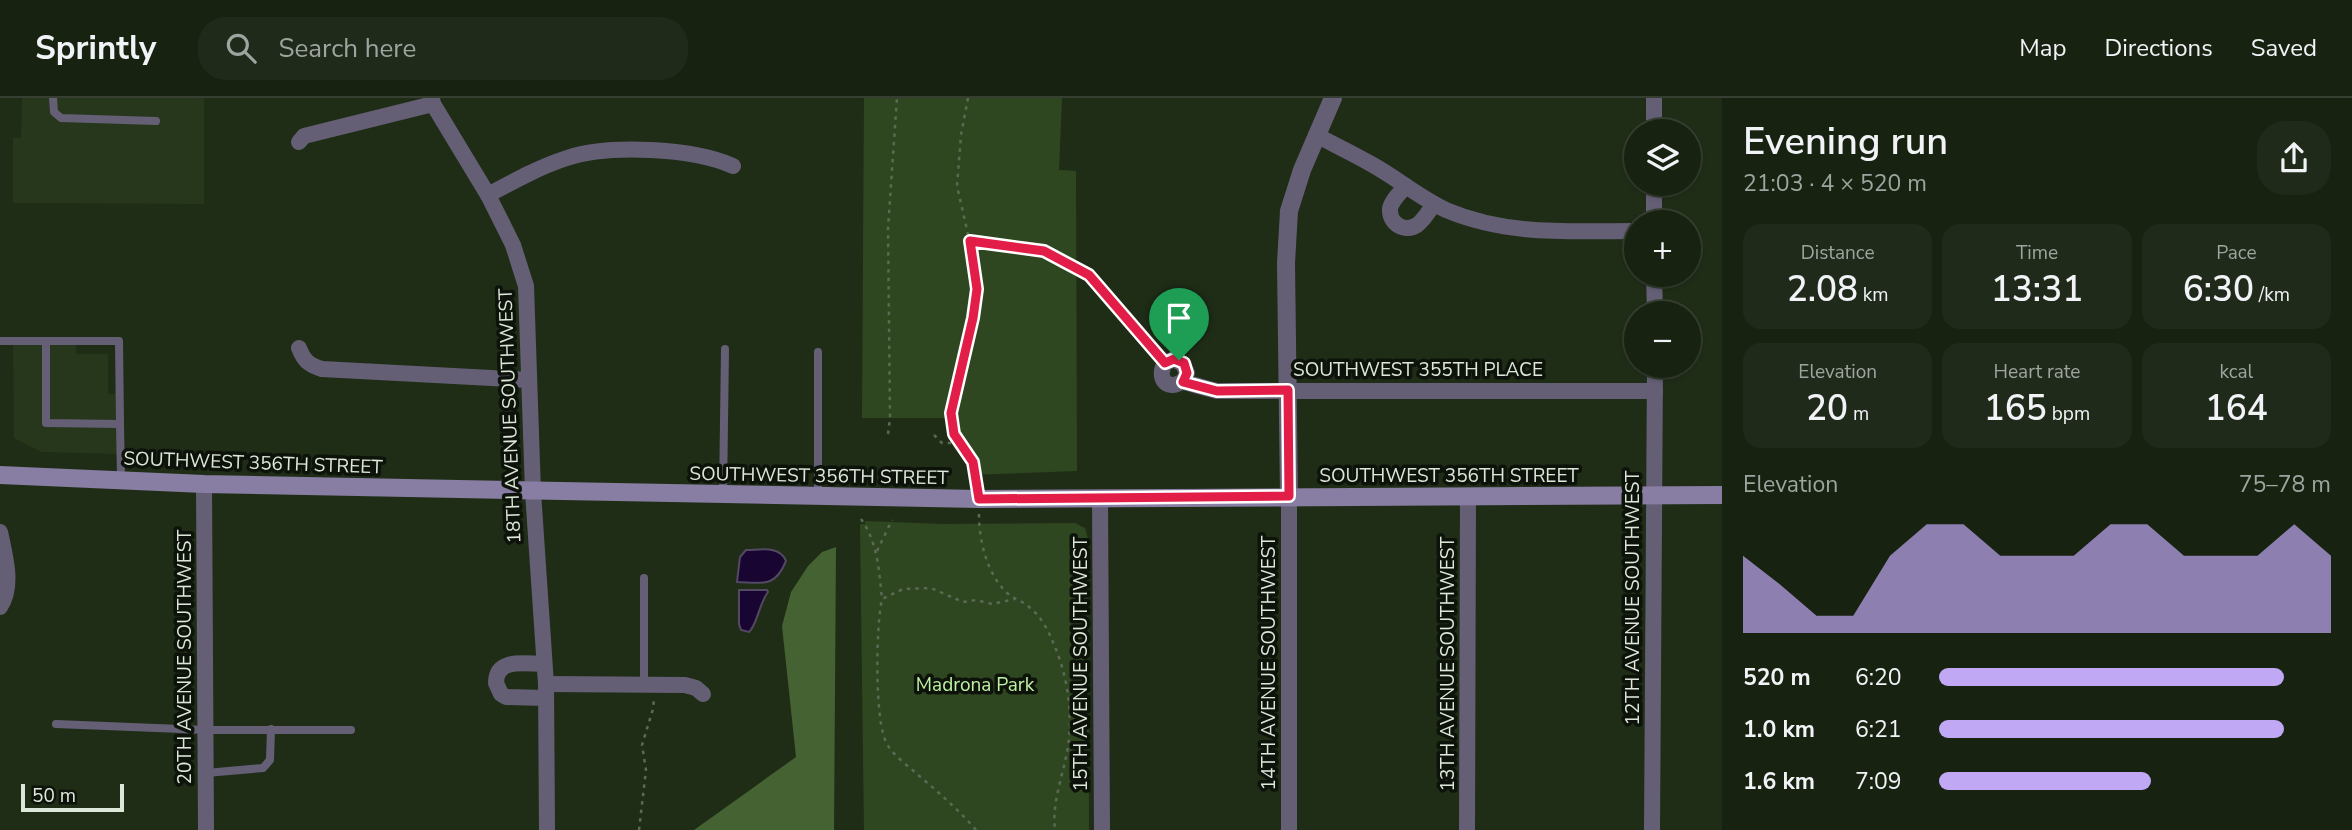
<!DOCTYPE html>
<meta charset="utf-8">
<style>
:root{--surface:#172211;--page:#202a1a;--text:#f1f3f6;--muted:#9ea49f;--line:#363f31;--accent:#c0a8f4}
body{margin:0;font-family:"Nunito Sans",sans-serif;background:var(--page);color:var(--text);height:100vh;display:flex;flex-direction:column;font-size:26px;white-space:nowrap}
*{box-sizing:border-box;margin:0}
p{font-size:23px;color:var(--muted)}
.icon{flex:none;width:38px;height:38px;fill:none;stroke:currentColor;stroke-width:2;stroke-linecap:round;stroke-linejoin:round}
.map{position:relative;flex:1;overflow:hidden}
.side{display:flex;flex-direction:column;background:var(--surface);width:630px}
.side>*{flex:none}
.tools{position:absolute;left:1624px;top:21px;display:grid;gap:14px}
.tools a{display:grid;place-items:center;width:77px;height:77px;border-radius:50%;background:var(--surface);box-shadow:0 2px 5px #0004,0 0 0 2px var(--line);font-size:35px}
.scale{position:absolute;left:21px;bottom:18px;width:103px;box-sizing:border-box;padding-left:7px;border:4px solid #dde7d9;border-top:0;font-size:19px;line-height:24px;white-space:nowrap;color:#dde7d9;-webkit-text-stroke:5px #0d130a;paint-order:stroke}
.pin{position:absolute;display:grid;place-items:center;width:60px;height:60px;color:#fff;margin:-72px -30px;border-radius:50% 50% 50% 0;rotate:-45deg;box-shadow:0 0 7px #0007}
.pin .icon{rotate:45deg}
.round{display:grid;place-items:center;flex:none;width:74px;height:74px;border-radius:28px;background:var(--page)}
.overview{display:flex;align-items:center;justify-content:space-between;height:119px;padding:0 21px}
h1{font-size:38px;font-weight:600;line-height:52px}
.metrics{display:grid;grid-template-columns:repeat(3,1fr);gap:10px;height:119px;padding:7px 21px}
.metrics div{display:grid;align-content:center;border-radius:18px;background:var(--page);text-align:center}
.metrics b{font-size:35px;font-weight:600}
.metrics small{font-size:19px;font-weight:400}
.metrics p{font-size:19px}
.chart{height:196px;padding:14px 21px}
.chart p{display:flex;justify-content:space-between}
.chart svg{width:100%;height:126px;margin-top:7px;fill:var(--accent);opacity:.7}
ul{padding:0 21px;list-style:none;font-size:23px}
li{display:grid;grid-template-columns:112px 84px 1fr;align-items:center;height:52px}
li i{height:18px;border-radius:9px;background:var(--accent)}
header{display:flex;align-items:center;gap:42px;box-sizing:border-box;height:98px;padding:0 35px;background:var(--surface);border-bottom:2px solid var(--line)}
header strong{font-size:33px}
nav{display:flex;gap:38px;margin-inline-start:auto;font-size:24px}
.search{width:490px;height:63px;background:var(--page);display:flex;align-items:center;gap:18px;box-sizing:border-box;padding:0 24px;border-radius:28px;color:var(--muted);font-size:26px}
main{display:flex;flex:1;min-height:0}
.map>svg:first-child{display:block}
.built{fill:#26371b}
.green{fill:#2f4721}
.forest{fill:#456332}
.water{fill:#180531;stroke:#534963;stroke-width:2}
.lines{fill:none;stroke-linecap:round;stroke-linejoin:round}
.path{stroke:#5c6955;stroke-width:2.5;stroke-dasharray:3.5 5;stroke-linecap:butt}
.service{stroke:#655f76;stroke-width:8}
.minor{stroke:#655f76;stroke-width:16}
.tertiary{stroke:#655f76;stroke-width:18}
.secondary{stroke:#887da2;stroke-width:18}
.route-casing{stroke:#fff;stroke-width:14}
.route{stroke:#e11d48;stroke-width:9}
.labels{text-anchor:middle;stroke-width:7;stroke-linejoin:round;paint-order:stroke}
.street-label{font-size:19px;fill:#dde7d9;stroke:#0d130a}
.park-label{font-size:19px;fill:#bff0a4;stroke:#0d130a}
</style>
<header>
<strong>Sprintly</strong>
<div class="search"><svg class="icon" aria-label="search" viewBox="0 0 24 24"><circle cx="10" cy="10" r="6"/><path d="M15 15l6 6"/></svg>Search here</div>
<nav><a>Map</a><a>Directions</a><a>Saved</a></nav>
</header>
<main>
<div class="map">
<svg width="1722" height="732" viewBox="0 0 1722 732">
<rect width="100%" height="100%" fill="#1f2d17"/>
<g class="built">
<polygon points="22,0 204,0 204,106 13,105 13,40 21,40"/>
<polygon points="13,243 76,243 76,256 108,256 108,296 120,296 120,356 41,354 14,340"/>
</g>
<g class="green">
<polygon points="864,0 1062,0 1059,72 1076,73 1077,373 969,377 973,364 945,320 862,320"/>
<polygon points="865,423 943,426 1075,425 1085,430 1088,440 1089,732 864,732 860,426 865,426"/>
</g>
<polygon class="forest" points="836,449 834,732 694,732 796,659 782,528 791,494 808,468 822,454"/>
<g class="water">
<path d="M746 452C760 452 780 447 786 463 775 490 763 485 737 484L740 459Z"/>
<path d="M739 492H767L768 494C759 506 757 527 749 534L741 532 739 526Z"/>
</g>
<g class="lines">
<g class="path">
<polyline points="968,0 961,37 957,88 975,167 977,191 973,220 951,315 954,336 973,364 977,385"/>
<polyline points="970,143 1044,153 1080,172"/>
<polyline points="888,336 890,320 888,130 897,0"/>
<polyline points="934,337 942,345 959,345"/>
<path d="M979 416C979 443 987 476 1007 495 1014 501 1023 503 1029 509 1042 519 1049 534 1055 549 1069 582 1074 624 1066 659 1061 683 1052 707 1055 732"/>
<path d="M861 421C878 445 879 473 882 501"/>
<polyline points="877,453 892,422"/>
<polyline points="639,732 646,672 642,647 653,611 654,601"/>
<path d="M976 732C958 711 938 694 917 676 907 667 894 658 887 646 874 624 876 527 882 501L903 491 931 490 963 504 976 502 992 506 1015 501"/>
</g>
<g class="service">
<polyline points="53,0 54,14 61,20 156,23"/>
<polyline points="1089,177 1165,265"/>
<polyline points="0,243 46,243 46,325 120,326 121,381"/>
<polyline points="46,243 119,243 120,326"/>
<polyline points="818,254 818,398"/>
<polyline points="723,397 725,251"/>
<polyline points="644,480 644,587"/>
<polyline points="56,626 206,632 351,632"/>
<polyline points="206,675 263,670 270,662 271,631"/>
</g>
<g class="minor">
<polyline points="432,0 433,6 488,97 513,147 526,188 533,394 546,586 547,732"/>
<polyline points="1654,0 1654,33"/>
<path d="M1316 37C1335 47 1354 56 1373 67 1398 81 1420 100 1446 112 1507 138 1571 133 1636 133"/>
<polyline points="299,44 304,38 433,6"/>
<polyline points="1654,86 1654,124"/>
<path d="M1406 88C1400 95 1391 103 1390 111 1389 126 1405 135 1417 127 1424 122 1429 113 1434 106"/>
<path d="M488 97C514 83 539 69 567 60 608 46 693 50 733 68"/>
<polyline points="1654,177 1655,215"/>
<path d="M299 250C304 263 309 267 322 271L529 282"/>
<path d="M1183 284 1187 275 1183 266 1174 261 1165 265C1160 273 1160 286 1172 287 1176 288 1179 284 1183 284 1186 284 1211 292 1217 293H1655"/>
<polyline points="204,386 206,732"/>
<polyline points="1289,398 1289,732"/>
<polyline points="1100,400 1102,732"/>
<path d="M0 434C5 458 14 488 0 509"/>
<path d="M544 566C526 566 496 559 496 585L501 596 506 599 546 600"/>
<polyline points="546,586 685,587 696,590 703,596"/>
<polyline points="1467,732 1468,399"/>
<polyline points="1652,732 1655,268"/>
</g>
<polyline class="tertiary" points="1289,398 1286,165 1289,113 1302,72 1333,0"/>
<polyline class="secondary" points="0,377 204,386 979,401 1722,397"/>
</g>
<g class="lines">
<defs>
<polygon id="route" points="970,143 1044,153 1089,177 1165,265 1174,261 1184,265 1187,275 1183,284 1217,293 1288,292 1289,398 979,401 973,364 954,336 951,315 973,220 977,191"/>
</defs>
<use href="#route" class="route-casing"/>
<use href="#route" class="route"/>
</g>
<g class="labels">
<g class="street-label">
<text x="1418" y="278">SOUTHWEST 355TH PLACE</text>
<text transform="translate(509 318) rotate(-92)" y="7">18TH AVENUE SOUTHWEST</text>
<text transform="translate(253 364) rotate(2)" y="7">SOUTHWEST 356TH STREET</text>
<text transform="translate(819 377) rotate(1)" y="7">SOUTHWEST 356TH STREET</text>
<text x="1449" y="384">SOUTHWEST 356TH STREET</text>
<text transform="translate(1632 500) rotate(-90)" y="7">12TH AVENUE SOUTHWEST</text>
<text transform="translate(184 559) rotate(-90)" y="7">20TH AVENUE SOUTHWEST</text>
<text transform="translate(1268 565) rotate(-90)" y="7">14TH AVENUE SOUTHWEST</text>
<text transform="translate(1080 566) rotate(-90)" y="7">15TH AVENUE SOUTHWEST</text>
<text transform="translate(1447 566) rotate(-90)" y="7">13TH AVENUE SOUTHWEST</text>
</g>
<g class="park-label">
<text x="975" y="593">Madrona Park</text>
</g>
</g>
</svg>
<div class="tools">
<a><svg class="icon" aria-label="layers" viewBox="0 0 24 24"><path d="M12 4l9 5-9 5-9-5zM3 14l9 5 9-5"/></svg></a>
<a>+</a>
<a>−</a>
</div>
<div class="scale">50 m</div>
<div class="pin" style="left:1179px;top:262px;background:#1e9e55"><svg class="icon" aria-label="arrive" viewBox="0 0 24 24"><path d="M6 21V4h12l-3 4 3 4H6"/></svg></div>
</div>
<section class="side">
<div class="overview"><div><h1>Evening run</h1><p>21:03 · 4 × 520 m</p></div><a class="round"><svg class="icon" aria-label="share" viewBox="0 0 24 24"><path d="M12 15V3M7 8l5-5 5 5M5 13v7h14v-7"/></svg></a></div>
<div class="metrics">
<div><p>Distance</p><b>2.08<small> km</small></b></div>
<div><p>Time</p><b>13:31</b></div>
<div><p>Pace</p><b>6:30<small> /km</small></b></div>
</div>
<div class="metrics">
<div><p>Elevation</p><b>20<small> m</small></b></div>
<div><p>Heart rate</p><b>165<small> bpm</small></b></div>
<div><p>kcal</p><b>164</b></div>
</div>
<div class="chart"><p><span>Elevation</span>75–78 m</p>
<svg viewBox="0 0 160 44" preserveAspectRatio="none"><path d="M0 44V17L10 27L20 38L30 38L40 17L50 6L60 6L70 17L80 17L90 17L100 6L110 6L120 17L130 17L140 17L150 6L160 17V44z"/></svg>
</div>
<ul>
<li><b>520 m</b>6:20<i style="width:88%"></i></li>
<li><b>1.0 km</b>6:21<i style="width:88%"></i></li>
<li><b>1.6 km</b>7:09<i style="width:54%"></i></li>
</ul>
</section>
</main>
